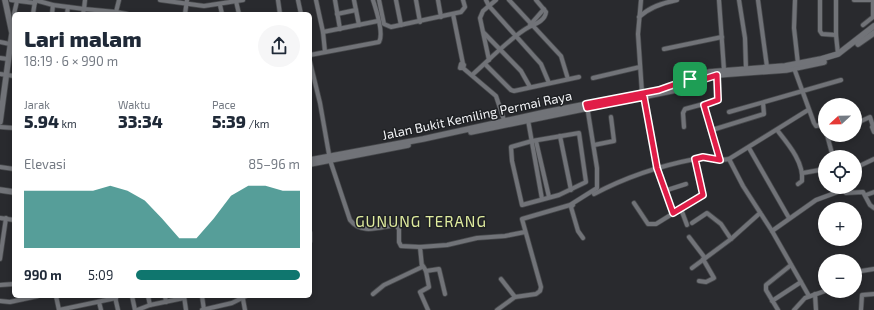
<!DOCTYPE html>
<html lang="id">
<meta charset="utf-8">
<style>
:root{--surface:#fff;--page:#f6f6f7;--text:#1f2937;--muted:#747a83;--accent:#0f766e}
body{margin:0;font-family:"Exo 2",sans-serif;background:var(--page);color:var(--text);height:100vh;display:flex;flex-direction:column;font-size:15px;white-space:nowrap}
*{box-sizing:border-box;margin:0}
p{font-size:13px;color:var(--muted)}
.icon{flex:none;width:22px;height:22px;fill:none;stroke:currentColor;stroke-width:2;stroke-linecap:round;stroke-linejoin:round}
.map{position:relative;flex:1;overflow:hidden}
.side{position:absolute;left:12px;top:12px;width:300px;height:286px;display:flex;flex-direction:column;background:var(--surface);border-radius:6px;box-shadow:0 2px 6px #0003}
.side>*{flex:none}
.needle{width:26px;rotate:248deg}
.controls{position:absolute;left:818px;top:98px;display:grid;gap:8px}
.controls a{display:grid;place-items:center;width:44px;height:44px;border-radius:50%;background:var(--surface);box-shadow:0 2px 6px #0003;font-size:20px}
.pin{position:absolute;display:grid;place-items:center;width:34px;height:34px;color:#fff;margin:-17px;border-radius:8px;box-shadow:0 2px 6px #0006}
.round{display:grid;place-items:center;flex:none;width:42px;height:42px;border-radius:21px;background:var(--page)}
.headline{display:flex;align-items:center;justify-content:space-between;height:68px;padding:0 12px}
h1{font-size:22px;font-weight:800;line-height:30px}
.metrics{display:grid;grid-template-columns:repeat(3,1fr);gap:6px;height:68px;padding:4px 12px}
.metrics div{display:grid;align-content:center}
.metrics b{font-size:17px;font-weight:800}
.metrics small{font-size:11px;font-weight:400}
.metrics p{font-size:11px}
.chart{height:112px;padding:8px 12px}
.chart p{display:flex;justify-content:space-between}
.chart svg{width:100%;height:72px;margin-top:4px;fill:var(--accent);opacity:.7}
ul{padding:0 12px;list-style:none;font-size:13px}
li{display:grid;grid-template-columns:64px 48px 1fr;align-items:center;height:30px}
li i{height:10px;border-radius:5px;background:var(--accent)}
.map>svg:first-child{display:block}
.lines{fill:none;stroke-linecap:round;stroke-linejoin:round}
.street-casing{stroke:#47494c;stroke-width:5.5}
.secondary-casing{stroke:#47494c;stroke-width:7}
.street{stroke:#717378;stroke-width:4}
.secondary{stroke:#717378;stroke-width:5.5}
.route-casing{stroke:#fff;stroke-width:8}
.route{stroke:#e11d48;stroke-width:5}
.labels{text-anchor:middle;stroke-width:3;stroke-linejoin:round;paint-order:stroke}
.street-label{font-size:13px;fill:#f3f4f7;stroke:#1f2124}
.quarter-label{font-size:15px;letter-spacing:1px;fill:#e0ec9f;stroke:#1f2124}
</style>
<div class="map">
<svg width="874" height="310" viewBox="0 0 874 310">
<rect width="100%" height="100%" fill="#292a2e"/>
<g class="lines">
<defs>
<g id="street">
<polyline points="11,0 35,3"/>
<polyline points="35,0 53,5 84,9 83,14"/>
<polyline points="85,0 84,9 116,12 116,14"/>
<polyline points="119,0 116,12 127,14"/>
<polyline points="160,0 204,6 243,0"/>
<polyline points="278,0 280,14"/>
<polyline points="298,0 301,14"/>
<polyline points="316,0 323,32 325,52"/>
<polyline points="335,0 340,29"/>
<polyline points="354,0 359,25"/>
<polyline points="379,0 384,24 391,27 461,12 465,7 463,0"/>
<polyline points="396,0 401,25"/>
<polyline points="416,0 420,22"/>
<polyline points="438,0 441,17"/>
<polyline points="486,0 489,6 541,64 549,83"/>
<polyline points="509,0 561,56 568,79"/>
<polyline points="641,0 638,34 642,93"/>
<polyline points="719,0 724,70"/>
<polyline points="739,0 745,38 746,69"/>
<polyline points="758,0 767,67"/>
<polyline points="795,0 794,28 798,64"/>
<polyline points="820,0 820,31 822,34 836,35"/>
<polyline points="836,0 836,35 838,54"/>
<polyline points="854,0 871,0"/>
<polyline points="236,1 239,14"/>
<polyline points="220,5 222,14"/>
<polyline points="14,14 17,1"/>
<polyline points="33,14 35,1"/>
<polyline points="52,14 53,5"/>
<polyline points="67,14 68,7"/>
<polyline points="185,14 187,0"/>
<polyline points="337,14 356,10"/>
<polyline points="453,14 463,64"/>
<path d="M639 17C650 7 662 3 677 0"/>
<polyline points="530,25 544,9"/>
<polyline points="863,25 873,17 873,0"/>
<polyline points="323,32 378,21"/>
<polyline points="484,33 521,71 530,87"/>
<polyline points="0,42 10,44"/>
<polyline points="664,49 722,37"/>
<path d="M310 55 379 42C384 34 376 9 373 0"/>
<polyline points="0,58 8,59"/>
<polyline points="489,60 480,18 483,11 496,0"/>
<path d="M310 62 320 103 330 160 350 220C362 235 379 227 396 225L399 229V242L401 246 420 247"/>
<polyline points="485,64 511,90 514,91 579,77"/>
<polyline points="463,68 464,65 461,64 460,68 463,68 496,96 505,123"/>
<polyline points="794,68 814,123 816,126 825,124"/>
<polyline points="0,74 14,76"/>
<path d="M472 75C486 63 513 35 529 27 535 24 545 21 546 12L536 0"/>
<polyline points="593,78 640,67"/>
<polyline points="644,97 657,168 673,213"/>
<polyline points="704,105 720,160"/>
<polyline points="729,112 841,80"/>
<polyline points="855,116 859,122 870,117 873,126"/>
<polyline points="528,120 542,199"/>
<polyline points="874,125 872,127 874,132"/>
<polyline points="0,127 14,128"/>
<polyline points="684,127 683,113 685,109 718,100 717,75"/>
<polyline points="712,130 764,114 763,103"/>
<path d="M777 130C788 144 804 162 802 181L798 184"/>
<polygon points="579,133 586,182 559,195 522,205 512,161 511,147 532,141"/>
<polyline points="827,135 833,157"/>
<polyline points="560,136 571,190"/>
<polyline points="536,141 549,197"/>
<polyline points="594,145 614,141 611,117"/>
<polyline points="749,148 789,218"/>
<polyline points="729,159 743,186 772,231 809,296"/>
<polyline points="0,167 14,169"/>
<polyline points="855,168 874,159"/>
<polyline points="803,173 825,169"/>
<polyline points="842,187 846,193 863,192 870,205 874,208"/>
<polyline points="664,191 686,184"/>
<path d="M594 194C626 177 659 166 695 159"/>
<polyline points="866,195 874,192"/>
<path d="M634 203 648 224H656L703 195 695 159C706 156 717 162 729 159L808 110"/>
<polyline points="573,205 571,207 578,231 583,238"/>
<polyline points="681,209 687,225"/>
<polyline points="0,218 14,220"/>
<polyline points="692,223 707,213 721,224 731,239"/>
<polyline points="772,231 816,200 843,190"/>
<polyline points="310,233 310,241"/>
<polyline points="689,237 705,258"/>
<polyline points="0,259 6,218"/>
<polyline points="423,266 426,271 429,287 420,292 428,310"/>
<polyline points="692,268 731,239 760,213"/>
<polyline points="426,271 439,269 445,294"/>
<polyline points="855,272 874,269"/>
<polyline points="501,279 515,297 536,294 540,291 541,287 522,219 570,205 597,188 597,168 587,106"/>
<polyline points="699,281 706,282 714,278 703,259"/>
<polyline points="0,285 14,284"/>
<polyline points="373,294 384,285 422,267 420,247 447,245 477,238 505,236 525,232"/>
<polyline points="815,294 816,310"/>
<polyline points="56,296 59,310"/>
<polyline points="132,296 135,310"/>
<polyline points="148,296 150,305"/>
<polyline points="165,296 166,302"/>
<polyline points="184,296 186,310"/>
<polyline points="202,296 204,310"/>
<polyline points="115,297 118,310"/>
<polyline points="243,299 245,310"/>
<polyline points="0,301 10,302 38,296"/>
<polyline points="772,301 801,282"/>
<polyline points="99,302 101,310"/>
<polyline points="59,310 116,298"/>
<polyline points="137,310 150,305 184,298"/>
<polyline points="202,310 232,303 246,296"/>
<polyline points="497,310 515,297"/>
<polyline points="778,310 766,290 766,285 791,265"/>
<polyline points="794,310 805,298 825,291"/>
<polyline points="861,310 862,295 874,294"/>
</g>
<g id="secondary">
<polyline points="858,44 874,33"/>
<polyline points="0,122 12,33 5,0"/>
<polyline points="471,132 676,90 717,75 786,70 824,62"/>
<polyline points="310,160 423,139 546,112 659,90 709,72 785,66 821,59 838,54 874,26"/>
<polyline points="310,164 408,145"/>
<polyline points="0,190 14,192"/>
</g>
</defs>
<use href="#street" class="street-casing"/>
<use href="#secondary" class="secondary-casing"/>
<use href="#street" class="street"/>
<use href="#secondary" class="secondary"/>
</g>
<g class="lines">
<defs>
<polygon id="route" points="717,75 718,100 704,105 720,160 703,157 695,159 703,195 673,213 657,168 644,97 587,108 586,104 659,90 690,79 692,83"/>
</defs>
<use href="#route" class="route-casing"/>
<use href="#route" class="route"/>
</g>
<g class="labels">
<g class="street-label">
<text transform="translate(477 115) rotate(-12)" y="5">Jalan Bukit Kemiling Permai Raya</text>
</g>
<g class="quarter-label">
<text x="421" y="227">GUNUNG TERANG</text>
</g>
</g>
</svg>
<div class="controls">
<a><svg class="needle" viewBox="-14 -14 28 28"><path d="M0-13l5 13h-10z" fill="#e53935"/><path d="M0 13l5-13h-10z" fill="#747a83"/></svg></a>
<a><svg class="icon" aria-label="locate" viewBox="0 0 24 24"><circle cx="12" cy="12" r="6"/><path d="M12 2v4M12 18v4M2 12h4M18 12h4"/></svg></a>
<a>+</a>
<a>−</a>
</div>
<div class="pin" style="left:690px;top:79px;background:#1e9e55"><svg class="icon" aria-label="arrive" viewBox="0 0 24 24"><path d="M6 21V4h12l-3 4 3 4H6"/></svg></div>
<section class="side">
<div class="headline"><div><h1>Lari malam</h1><p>18:19 · 6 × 990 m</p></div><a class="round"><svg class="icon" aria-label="share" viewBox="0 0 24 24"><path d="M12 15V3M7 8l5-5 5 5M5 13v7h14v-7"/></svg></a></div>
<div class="metrics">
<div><p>Jarak</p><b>5.94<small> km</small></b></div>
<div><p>Waktu</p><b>33:34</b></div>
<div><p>Pace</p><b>5:39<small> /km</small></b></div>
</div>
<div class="chart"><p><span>Elevasi</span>85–96 m</p>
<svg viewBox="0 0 160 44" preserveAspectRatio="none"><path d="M0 44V9L10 9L20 9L30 9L40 9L50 6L60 9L70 15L80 26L90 38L100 38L110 26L120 12L130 6L140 6L150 9L160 9V44z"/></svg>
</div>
<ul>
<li><b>990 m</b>5:09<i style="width:100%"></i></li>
</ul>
</section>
</div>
